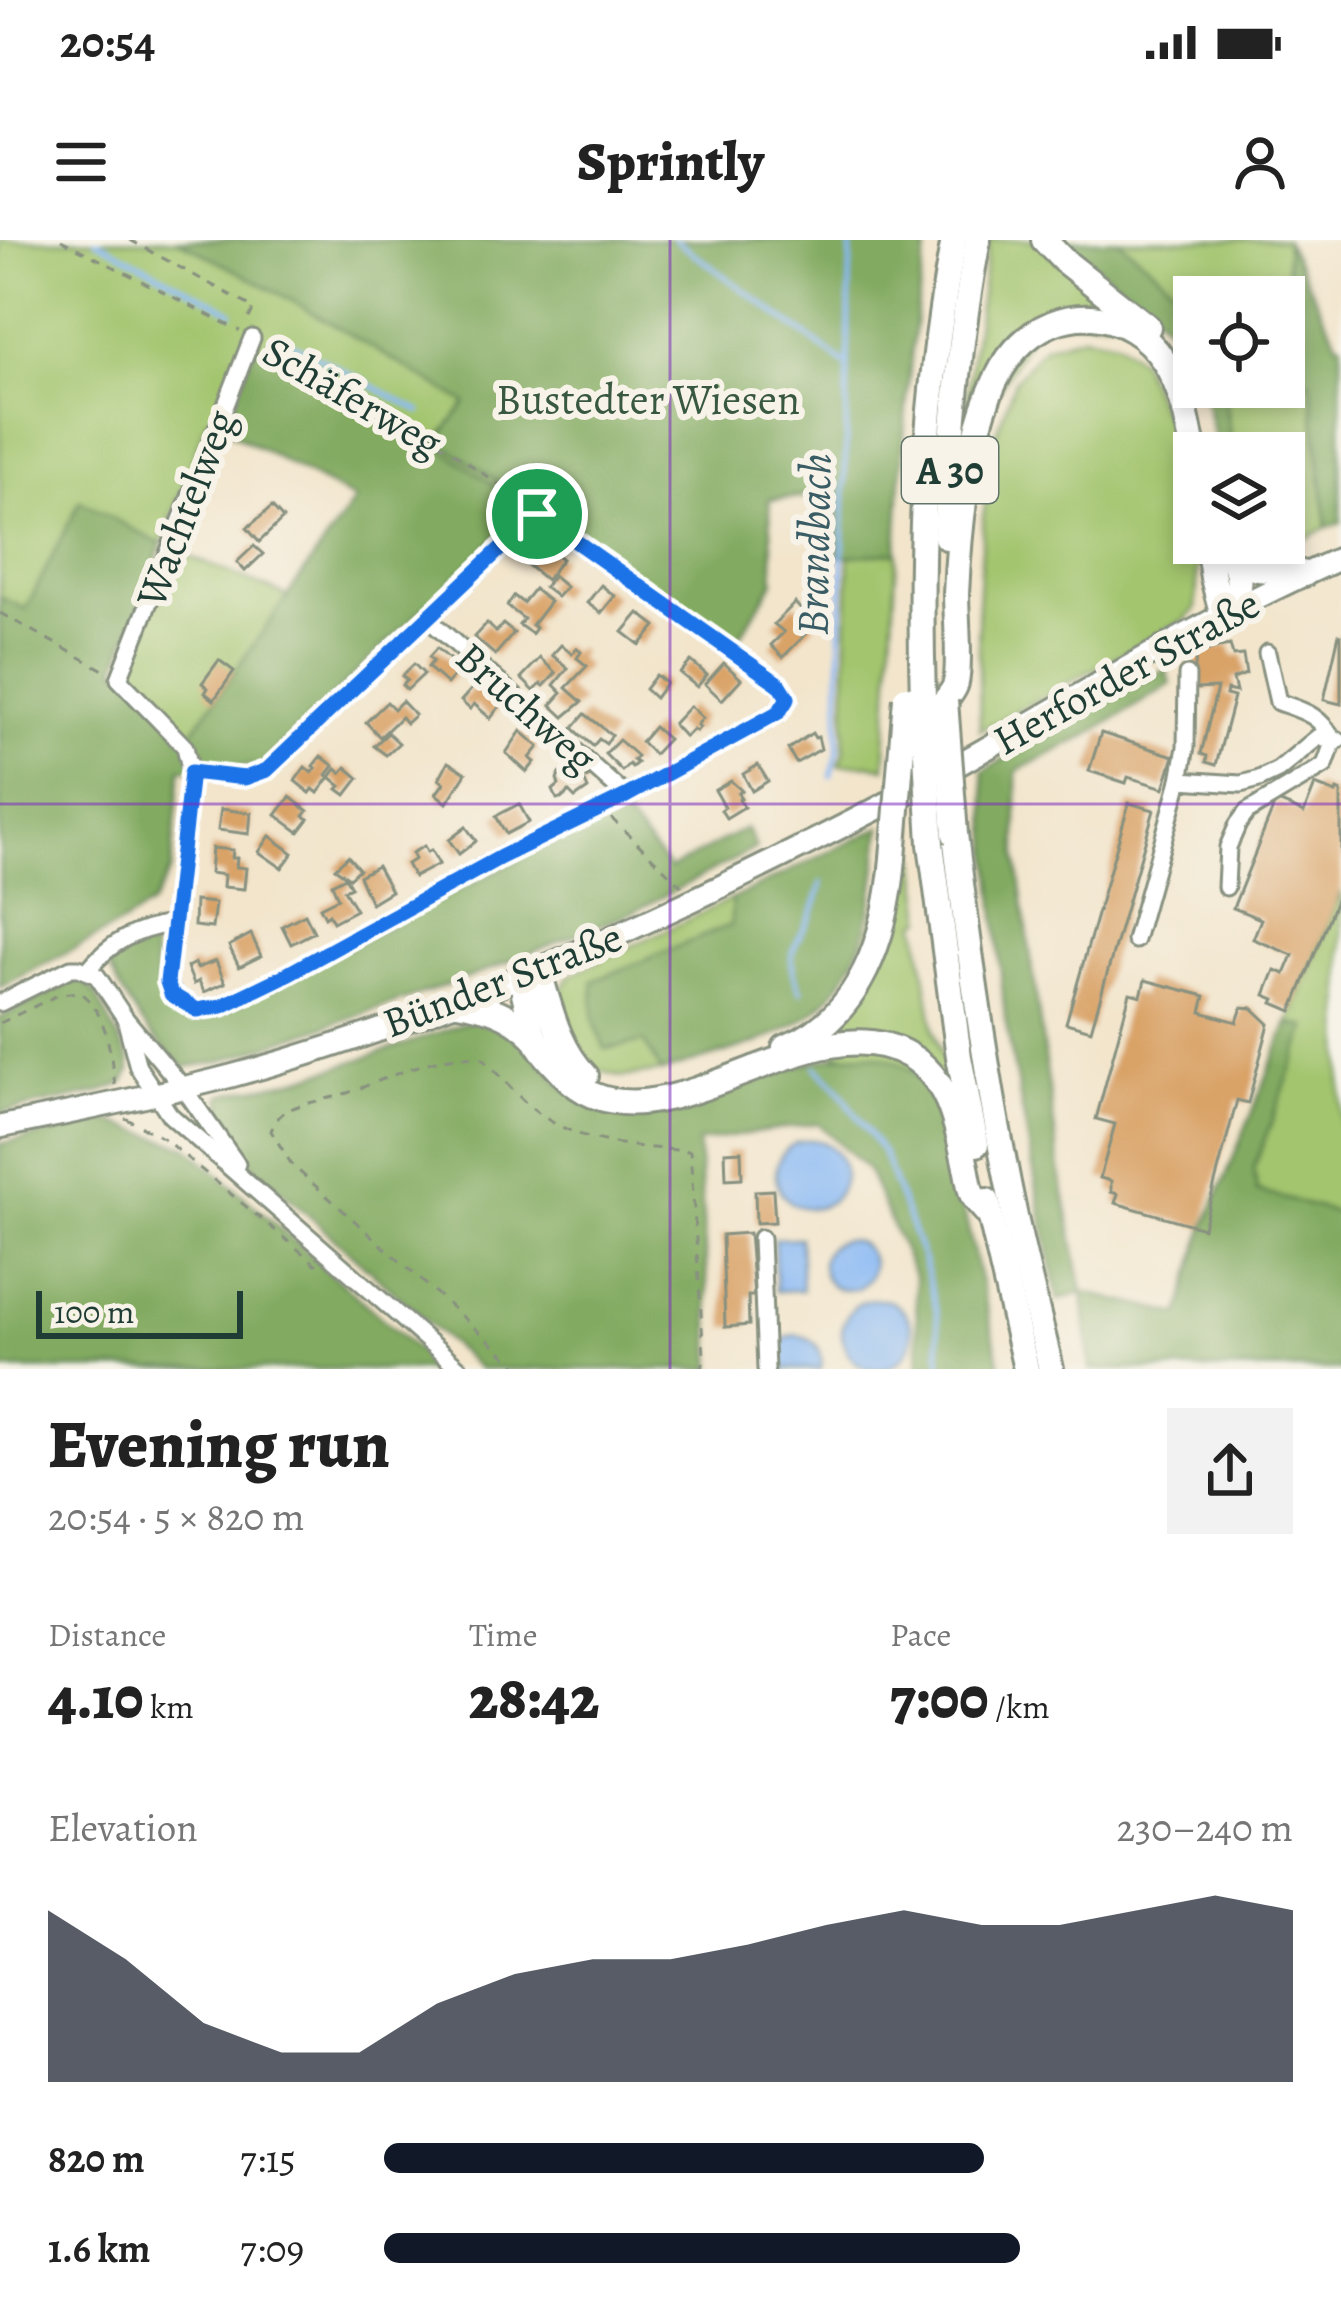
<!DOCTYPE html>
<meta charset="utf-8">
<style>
:root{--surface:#fff;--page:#f2f2f2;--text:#222;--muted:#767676;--accent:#111827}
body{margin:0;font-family:Alegreya,serif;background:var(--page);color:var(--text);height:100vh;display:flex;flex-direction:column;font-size:45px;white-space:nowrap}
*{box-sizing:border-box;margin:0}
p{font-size:39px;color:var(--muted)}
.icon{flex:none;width:66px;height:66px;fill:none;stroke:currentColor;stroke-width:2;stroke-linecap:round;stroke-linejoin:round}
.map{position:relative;height:1129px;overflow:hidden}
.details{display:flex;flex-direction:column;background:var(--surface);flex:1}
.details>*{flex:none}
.fabs{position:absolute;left:1173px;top:36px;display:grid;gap:24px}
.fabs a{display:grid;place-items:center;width:132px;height:132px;border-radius:0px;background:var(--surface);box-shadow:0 6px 18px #0003;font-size:60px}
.scale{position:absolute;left:36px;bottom:30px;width:207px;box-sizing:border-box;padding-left:12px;border:6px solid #1f3d34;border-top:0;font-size:33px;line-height:42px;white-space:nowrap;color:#1f3d34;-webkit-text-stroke:9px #f7f3e8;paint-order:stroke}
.pin{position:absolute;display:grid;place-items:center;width:102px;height:102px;color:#fff;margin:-51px;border:6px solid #fff;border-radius:50%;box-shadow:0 3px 12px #0007}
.round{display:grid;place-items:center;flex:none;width:126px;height:126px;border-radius:0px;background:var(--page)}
.summary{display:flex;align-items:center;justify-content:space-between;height:204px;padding:0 48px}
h1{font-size:66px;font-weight:800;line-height:90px}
.metrics{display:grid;grid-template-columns:repeat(3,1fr);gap:18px;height:204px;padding:12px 48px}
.metrics div{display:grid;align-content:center}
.metrics b{font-size:60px;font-weight:800}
.metrics small{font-size:33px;font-weight:400}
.metrics p{font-size:33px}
.chart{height:336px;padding:24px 48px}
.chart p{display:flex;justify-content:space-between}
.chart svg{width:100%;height:216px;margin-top:12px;fill:var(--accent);opacity:.7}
ul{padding:0 48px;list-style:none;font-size:39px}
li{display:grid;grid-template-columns:192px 144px 1fr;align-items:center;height:90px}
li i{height:30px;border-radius:15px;background:var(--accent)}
.status{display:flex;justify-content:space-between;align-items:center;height:84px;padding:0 60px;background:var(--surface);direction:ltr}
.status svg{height:33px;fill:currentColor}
header{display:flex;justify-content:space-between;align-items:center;height:156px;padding:0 48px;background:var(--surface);font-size:54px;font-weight:800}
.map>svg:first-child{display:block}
.green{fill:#a3c56e;stroke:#618151;stroke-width:3}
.forest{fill:#82aa61;stroke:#50744a;stroke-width:3}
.water{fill:#89b9f5;stroke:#547b94;stroke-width:3}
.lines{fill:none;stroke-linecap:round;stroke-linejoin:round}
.stream{stroke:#89b9f5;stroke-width:4.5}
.building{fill:#d9a266}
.minor-casing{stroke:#889180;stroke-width:21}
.major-casing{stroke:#889180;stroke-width:27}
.highway-casing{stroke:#889180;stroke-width:30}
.path{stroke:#889180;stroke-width:3;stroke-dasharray:9 9;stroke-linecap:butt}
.minor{stroke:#fff;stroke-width:15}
.major{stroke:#fff;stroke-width:21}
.highway{stroke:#fff;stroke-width:24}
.highway-bridge-casing{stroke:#889180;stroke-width:30;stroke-linecap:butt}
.highway-bridge{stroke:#fff;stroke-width:24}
.route-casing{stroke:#fff;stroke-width:24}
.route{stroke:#1a73e8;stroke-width:15}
.grid{fill:none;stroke:#7b2cbf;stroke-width:3;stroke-opacity:0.55}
.labels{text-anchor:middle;stroke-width:12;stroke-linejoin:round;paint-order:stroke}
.shield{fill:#f7f3e8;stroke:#60746a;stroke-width:3}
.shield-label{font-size:39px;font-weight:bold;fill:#1f3d34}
.street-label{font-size:42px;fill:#1f3d34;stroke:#f7f3e8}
.park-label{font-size:42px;fill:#395840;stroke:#f7f3e8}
.water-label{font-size:45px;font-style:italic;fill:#3a5c64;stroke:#f7f3e8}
</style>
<div class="status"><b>20:54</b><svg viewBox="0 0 49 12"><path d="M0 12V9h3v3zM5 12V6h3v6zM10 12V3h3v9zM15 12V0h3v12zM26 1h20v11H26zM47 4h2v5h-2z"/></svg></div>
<header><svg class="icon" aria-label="menu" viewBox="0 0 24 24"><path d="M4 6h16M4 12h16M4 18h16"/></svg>Sprintly<svg class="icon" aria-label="person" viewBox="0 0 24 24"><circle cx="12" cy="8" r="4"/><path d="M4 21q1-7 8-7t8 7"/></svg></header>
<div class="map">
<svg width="1341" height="1129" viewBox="0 0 1341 1129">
<rect width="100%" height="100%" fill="#f7f3e8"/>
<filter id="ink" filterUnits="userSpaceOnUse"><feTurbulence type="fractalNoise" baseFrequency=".00833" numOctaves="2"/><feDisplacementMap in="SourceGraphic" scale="24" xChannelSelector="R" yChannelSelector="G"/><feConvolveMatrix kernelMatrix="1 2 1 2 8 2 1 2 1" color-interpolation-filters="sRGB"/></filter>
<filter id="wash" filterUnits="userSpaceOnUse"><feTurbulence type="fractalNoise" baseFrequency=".004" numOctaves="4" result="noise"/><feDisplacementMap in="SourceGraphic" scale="48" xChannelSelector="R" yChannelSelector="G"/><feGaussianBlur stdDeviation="2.7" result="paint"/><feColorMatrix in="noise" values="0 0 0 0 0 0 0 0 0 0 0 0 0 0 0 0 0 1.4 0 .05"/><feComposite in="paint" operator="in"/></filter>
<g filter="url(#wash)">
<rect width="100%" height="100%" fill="#f2e5cc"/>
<g class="green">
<polygon points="0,0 894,0 824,255 769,260 774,341 734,406 526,268 260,526 189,497 125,433 173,310 287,356 355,260 207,180 114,434 171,630 152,664 125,682 0,747"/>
<polygon points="989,0 1037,0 1130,78 1037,83 962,215 972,116"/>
<polygon points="1118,0 1286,0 1289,74 1297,143 1310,139 1327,287 1298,303 1249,307 1248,303 1284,303 1284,213 1233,213 1223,147 1284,147 1284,57 1194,57 1194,68 1153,28"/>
<polygon points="1083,95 1116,101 1140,120 1171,193 1198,314 1196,368 1185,380 980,490 978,366 984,271 996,194 1015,140 1044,106"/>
<polygon points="897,312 885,528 869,524 839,525 844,512 849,316"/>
<polygon points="913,583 924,679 917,683 934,790 944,819 951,849 810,805 842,775 904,587"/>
<polygon points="1341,651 1341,1129 1090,1129 1188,1090 1301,786 1288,784"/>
<polygon points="732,659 732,685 644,802 662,832 622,837 595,829 573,808 558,757 570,735"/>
</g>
<g class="forest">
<path d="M178 0H928C909 104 902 207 897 312L838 317 837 254 769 259 774 341 734 406 438 200 466 163 284 56Z"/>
<path d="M1065 0H1118L1153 28 1194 67V126C1168 68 1109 42 1065 0Z"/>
<polygon points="1286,1 1338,103 1341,102 1341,283 1327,287 1310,140 1296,143 1289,74"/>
<polygon points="256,105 436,204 526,268 260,526 181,529 171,630 152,664 125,682 0,747 0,357 26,369 80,261 162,305 116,428 125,433 189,497 355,260 222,187"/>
<polygon points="1202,147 1223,147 1233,213 1218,213"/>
<polygon points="1166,429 1171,444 1090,494 1017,531 1017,616 1061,937 1083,1052 1180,1075 1203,992 1288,784 1307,787 1254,928 1257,951 1341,974 1341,1129 1090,1129 1083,1053 1058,1060 1005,779 983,531"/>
<path d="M618 568 670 629 746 588 756 608 633 672 460 741 219 822 185 827C151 801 124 761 107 722L112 713 151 695 160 758C191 782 195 780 230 768Z"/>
<path d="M881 587C872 683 863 762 761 801 729 813 695 821 662 832L644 802 605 809 594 781 593 741 731 685 732 659Z"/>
<polygon points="75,740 84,742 95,753 129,819 130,831 124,843 98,853 0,873 0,778 58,748 62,741"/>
<path d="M479 778C544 790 553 880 637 876 711 872 836 786 902 824 918 833 928 849 939 864L1001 1129H919L915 1037 867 929 818 883 698 902 713 1129H479L222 897V855C247 848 272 846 297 839 359 822 419 799 479 778Z"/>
<polygon points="108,881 188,907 439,1129 0,1129 0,904"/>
</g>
<g class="water">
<circle cx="810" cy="934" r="34"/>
<polygon points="800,998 802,1050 776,1051 774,999"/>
<circle cx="847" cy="1025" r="25"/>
<circle cx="877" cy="1094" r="35"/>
<path d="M797 1095C815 1098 825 1111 821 1129H772C772 1110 777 1098 797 1095Z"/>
</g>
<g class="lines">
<g class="stream">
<polyline points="96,0 232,72"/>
<polyline points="675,0 845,124"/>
<polyline points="288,101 421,172"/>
<polyline points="831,536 838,510 851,0"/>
<path d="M801 752C782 709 796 709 813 671 817 663 819 652 822 643"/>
<polyline points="816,827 836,846 883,913 923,1019 937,1073 941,1129"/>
</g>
</g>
<g id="blocks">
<g class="building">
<polygon points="272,267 283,279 259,302 247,288"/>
<polygon points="254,306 263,314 245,331 237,322"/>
<polygon points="547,307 562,319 546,340 524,322 531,313 538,318"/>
<polygon points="553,336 566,347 557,357 544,347"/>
<polygon points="601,345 615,356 601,373 587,363"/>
<polygon points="534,349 550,362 532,385 536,388 532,394 519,385 524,379 507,366 514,356 523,363"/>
<polygon points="795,363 815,385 783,417 771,405 784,392 774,384"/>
<polygon points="639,373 656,386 640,405 623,392"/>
<polygon points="487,383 496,392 503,384 514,393 495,415 474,397"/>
<polygon points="1339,394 1341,395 1341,464 1324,460"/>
<polygon points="561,405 572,414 577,408 581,412 577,418 587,426 566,448 582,462 564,477 551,465 562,453 554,445 568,428 552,415"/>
<polygon points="1230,405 1233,416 1243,415 1246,434 1233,439 1236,452 1227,450 1226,455 1234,457 1216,525 1206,522 1207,516 1201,514 1217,448 1193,449 1196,415 1214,408"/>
<polygon points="437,408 457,426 452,432 455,435 447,444 428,427 433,421 429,417"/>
<polygon points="540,418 556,433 544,446 541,444 534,451 521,438"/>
<polygon points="219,420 234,431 214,460 205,453 208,448 202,443"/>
<polygon points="691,421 707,435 697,447 680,433"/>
<polygon points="724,423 741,439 722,460 705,444"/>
<polygon points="414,424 424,434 407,450 402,445 407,440 402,436"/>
<polygon points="656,435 666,443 655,458 645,449"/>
<polygon points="477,443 501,465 490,478 474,464 470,469 461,461"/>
<polygon points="402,461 415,475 406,483 401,477 380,497 366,482 387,462 394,469"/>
<polygon points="690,466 703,478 697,485 700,487 696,491 693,489 685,497 673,484"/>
<polygon points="585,474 612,495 606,504 599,499 593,506 573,488"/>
<polygon points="654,487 668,499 654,514 641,502"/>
<polygon points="521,491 539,507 530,518 535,522 527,532 506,513"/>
<polygon points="388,493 399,503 386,515 374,506"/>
<polygon points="812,493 815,498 818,497 821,509 796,523 788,509"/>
<polygon points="1101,493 1174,516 1164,548 1128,537 1126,543 1089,531"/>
<polygon points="619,500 637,516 633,520 637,523 632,527 629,524 622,531 605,514"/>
<polygon points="321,516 334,526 327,535 330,537 318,553 313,549 310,553 295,541 305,527 312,533 316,528 313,526"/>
<polygon points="448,522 466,533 447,563 436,554 444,543 439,539"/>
<polygon points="758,525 768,541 752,551 743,534"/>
<polygon points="346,527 359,538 346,555 338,549 341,546 330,537 336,529 341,533"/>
<polygon points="579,527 588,537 584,540 588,549 575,558 569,552 561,559 557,559 553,550 559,545 557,539 560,534 565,539"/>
<polygon points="731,541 742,551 738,553 741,558 739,559 744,567 726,578 721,570 725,567 715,550"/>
<polygon points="1315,545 1336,553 1337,550 1341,552 1341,648 1292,771 1273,763 1275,759 1265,755 1275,730 1285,734 1293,715 1253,699 1261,679 1233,668 1276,561 1304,573"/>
<polygon points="290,557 308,571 304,576 309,579 299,592 276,575"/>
<polygon points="1129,563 1154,570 1091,790 1066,783"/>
<polygon points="519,564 529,582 506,594 496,576"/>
<polygon points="221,569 251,573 249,594 218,590"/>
<polygon points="466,587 476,601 459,614 449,600"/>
<polygon points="270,596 293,613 282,628 259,612"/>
<polygon points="424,606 427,612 431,610 439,624 414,637 407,624 415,619 412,613"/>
<polygon points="212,608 233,610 232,618 237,618 236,627 246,628 244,649 223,647 224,635 210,633"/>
<polygon points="348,616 359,629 349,638 335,628"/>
<polygon points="377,626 391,651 371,663 359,636"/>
<polygon points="345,637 351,647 344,650 356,670 333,682 329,674 325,677 320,667 338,658 332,644"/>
<polygon points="195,661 215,663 212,688 194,686"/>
<polygon points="305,674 314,692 291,704 282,686"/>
<polygon points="251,694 261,716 239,727 229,706"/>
<polygon points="216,721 225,743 204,752 199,741 194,744 187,727 195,723 197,728"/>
<polygon points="1145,740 1205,756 1201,772 1237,782 1242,767 1252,768 1269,784 1248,863 1237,860 1203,988 1115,963 1118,954 1111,952 1111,941 1100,938 1115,884 1096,879 1130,753 1141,756"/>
<polygon points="741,911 742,938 726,939 725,912"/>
<polygon points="773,950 775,982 756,983 755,951"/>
<polygon points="749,993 754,1056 748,1056 749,1085 725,1087 722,995"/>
</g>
</g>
</g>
<g filter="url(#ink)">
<use href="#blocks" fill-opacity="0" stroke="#889180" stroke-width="3"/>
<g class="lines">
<defs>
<g id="minor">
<polyline points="427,378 626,556"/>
<path d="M191 532 245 538 267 530 537 275 780 445 788 458 779 472 626 556 501 617 282 737 222 766 197 770C184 762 172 757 167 742L191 532 185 507 119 439 252 98"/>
<polyline points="1180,540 1241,544 1259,539 1278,530 1318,497 1338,500"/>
<path d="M1226 647 1228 607 1238 584 1247 572 1325 525 1334 500C1318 474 1306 472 1278 462L1267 413"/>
<polyline points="1135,700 1180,540 1186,507 1187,435"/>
<path d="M87 731C110 702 136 689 172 684"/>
<polyline points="0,763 71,728 79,728 97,736 125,778 182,846 237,924"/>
<polyline points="125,778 138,827 170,875 460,1129"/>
<polyline points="761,998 766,1129"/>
</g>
<path id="major" d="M0 887C77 871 155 856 231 836 448 778 653 683 853 581 1017 498 1171 392 1341 318"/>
<g id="highway">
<polyline points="1044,0 1063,20 1148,87"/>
<path d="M946 297C951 197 959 98 978 0"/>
<polyline points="1208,303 1213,338 1223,376"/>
<path d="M1232 315C1265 342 1271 321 1304 334"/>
<path d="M1223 376C1245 347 1241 336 1227 303"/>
<path d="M923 459C918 305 924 151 954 0"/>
<path d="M945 461C949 456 953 451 955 446 961 430 956 374 956 354 959 287 970 159 1016 109 1059 62 1129 67 1164 121 1182 148 1189 185 1194 216"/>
<path d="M955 594C970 722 988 850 1015 977 1026 1028 1039 1078 1051 1129"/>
<polyline points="931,604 959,817 976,904"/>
<path d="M538 729 524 753C528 768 529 785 535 798 541 812 553 823 563 834 653 928 809 754 910 816 949 839 957 886 966 927 968 935 969 946 972 954 976 961 984 969 989 975"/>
<path d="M538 729C550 767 558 808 586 836"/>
<path d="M457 762C489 767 511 774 534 797"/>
<path d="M785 808C862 777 887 694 893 618"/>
<polyline points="987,961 1026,1129"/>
</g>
</defs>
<use href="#minor" class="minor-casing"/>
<use href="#major" class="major-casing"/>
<use href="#highway" class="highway-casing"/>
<g class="path">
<polyline points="61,0 240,91"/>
<polyline points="130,0 254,68 247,82"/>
<polyline points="265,105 426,193 527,265"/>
<polyline points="0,373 107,432"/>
<polyline points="611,578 682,646"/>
<path d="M0 783 60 754 79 752C108 772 110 813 115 845"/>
<polyline points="125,878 163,898 317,1025"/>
<path d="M521 1129 292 925 271 891C275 882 279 874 288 870 305 862 326 860 344 854 386 840 439 810 483 818 503 837 521 863 544 877 586 905 641 907 690 911L704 1116 702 1129"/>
</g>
<use href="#minor" class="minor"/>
<use href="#major" class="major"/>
<use href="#highway" class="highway"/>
<defs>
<g id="highway-bridge">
<polyline points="923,459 931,604"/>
<polyline points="945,461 955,594"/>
<polyline points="893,618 906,458"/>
</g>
</defs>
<use href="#highway-bridge" class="highway-bridge-casing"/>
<use href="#highway-bridge" class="highway-bridge"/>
</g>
</g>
<g class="lines" filter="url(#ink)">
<defs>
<polygon id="route" points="537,274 780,445 788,458 779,472 626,556 501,617 282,737 222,766 197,770 171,754 167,742 191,532 245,538 267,530"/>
</defs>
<use href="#route" class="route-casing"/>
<use href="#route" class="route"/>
</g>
<path class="grid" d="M670 0V1129M0 564H1341"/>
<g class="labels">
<rect class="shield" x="902" y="197" width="96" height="66" rx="9"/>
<g class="shield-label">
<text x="950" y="244">A 30</text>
</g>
<g class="street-label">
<text transform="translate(353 156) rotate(30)" y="15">Schäferweg</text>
<text transform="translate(185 268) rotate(-69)" y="15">Wachtelweg</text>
<text transform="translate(1126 431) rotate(-29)" y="15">Herforder Straße</text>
<text transform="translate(527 467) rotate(42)" y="15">Bruchweg</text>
<text transform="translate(502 739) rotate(-21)" y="15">Bünder Straße</text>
</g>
<g class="park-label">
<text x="648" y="174">Bustedter Wiesen</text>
</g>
<g class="water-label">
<text transform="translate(813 304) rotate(-89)" y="16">Brandbach</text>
</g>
</g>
</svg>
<div class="fabs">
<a><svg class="icon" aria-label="locate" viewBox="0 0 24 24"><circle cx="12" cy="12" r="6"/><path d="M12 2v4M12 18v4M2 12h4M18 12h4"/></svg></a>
<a><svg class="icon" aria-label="layers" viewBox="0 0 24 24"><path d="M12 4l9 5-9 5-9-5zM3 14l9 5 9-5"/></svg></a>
</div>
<div class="scale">100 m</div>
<div class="pin" style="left:537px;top:274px;background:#1e9e55"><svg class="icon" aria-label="arrive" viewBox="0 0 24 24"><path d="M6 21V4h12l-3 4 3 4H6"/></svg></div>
</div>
<section class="details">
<div class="summary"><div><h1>Evening run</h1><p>20:54 · 5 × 820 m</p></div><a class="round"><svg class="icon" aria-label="share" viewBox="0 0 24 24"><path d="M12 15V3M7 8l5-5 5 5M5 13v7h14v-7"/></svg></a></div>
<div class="metrics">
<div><p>Distance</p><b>4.10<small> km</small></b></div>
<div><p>Time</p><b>28:42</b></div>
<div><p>Pace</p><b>7:00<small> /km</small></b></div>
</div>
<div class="chart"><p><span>Elevation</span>230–240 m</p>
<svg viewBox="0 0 160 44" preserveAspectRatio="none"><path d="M0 44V9L10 19L20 32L30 38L40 38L50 28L60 22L70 19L80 19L90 16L100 12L110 9L120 12L130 12L140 9L150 6L160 9V44z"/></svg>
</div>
<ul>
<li><b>820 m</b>7:15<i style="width:66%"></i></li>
<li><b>1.6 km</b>7:09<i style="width:70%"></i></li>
</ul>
</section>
